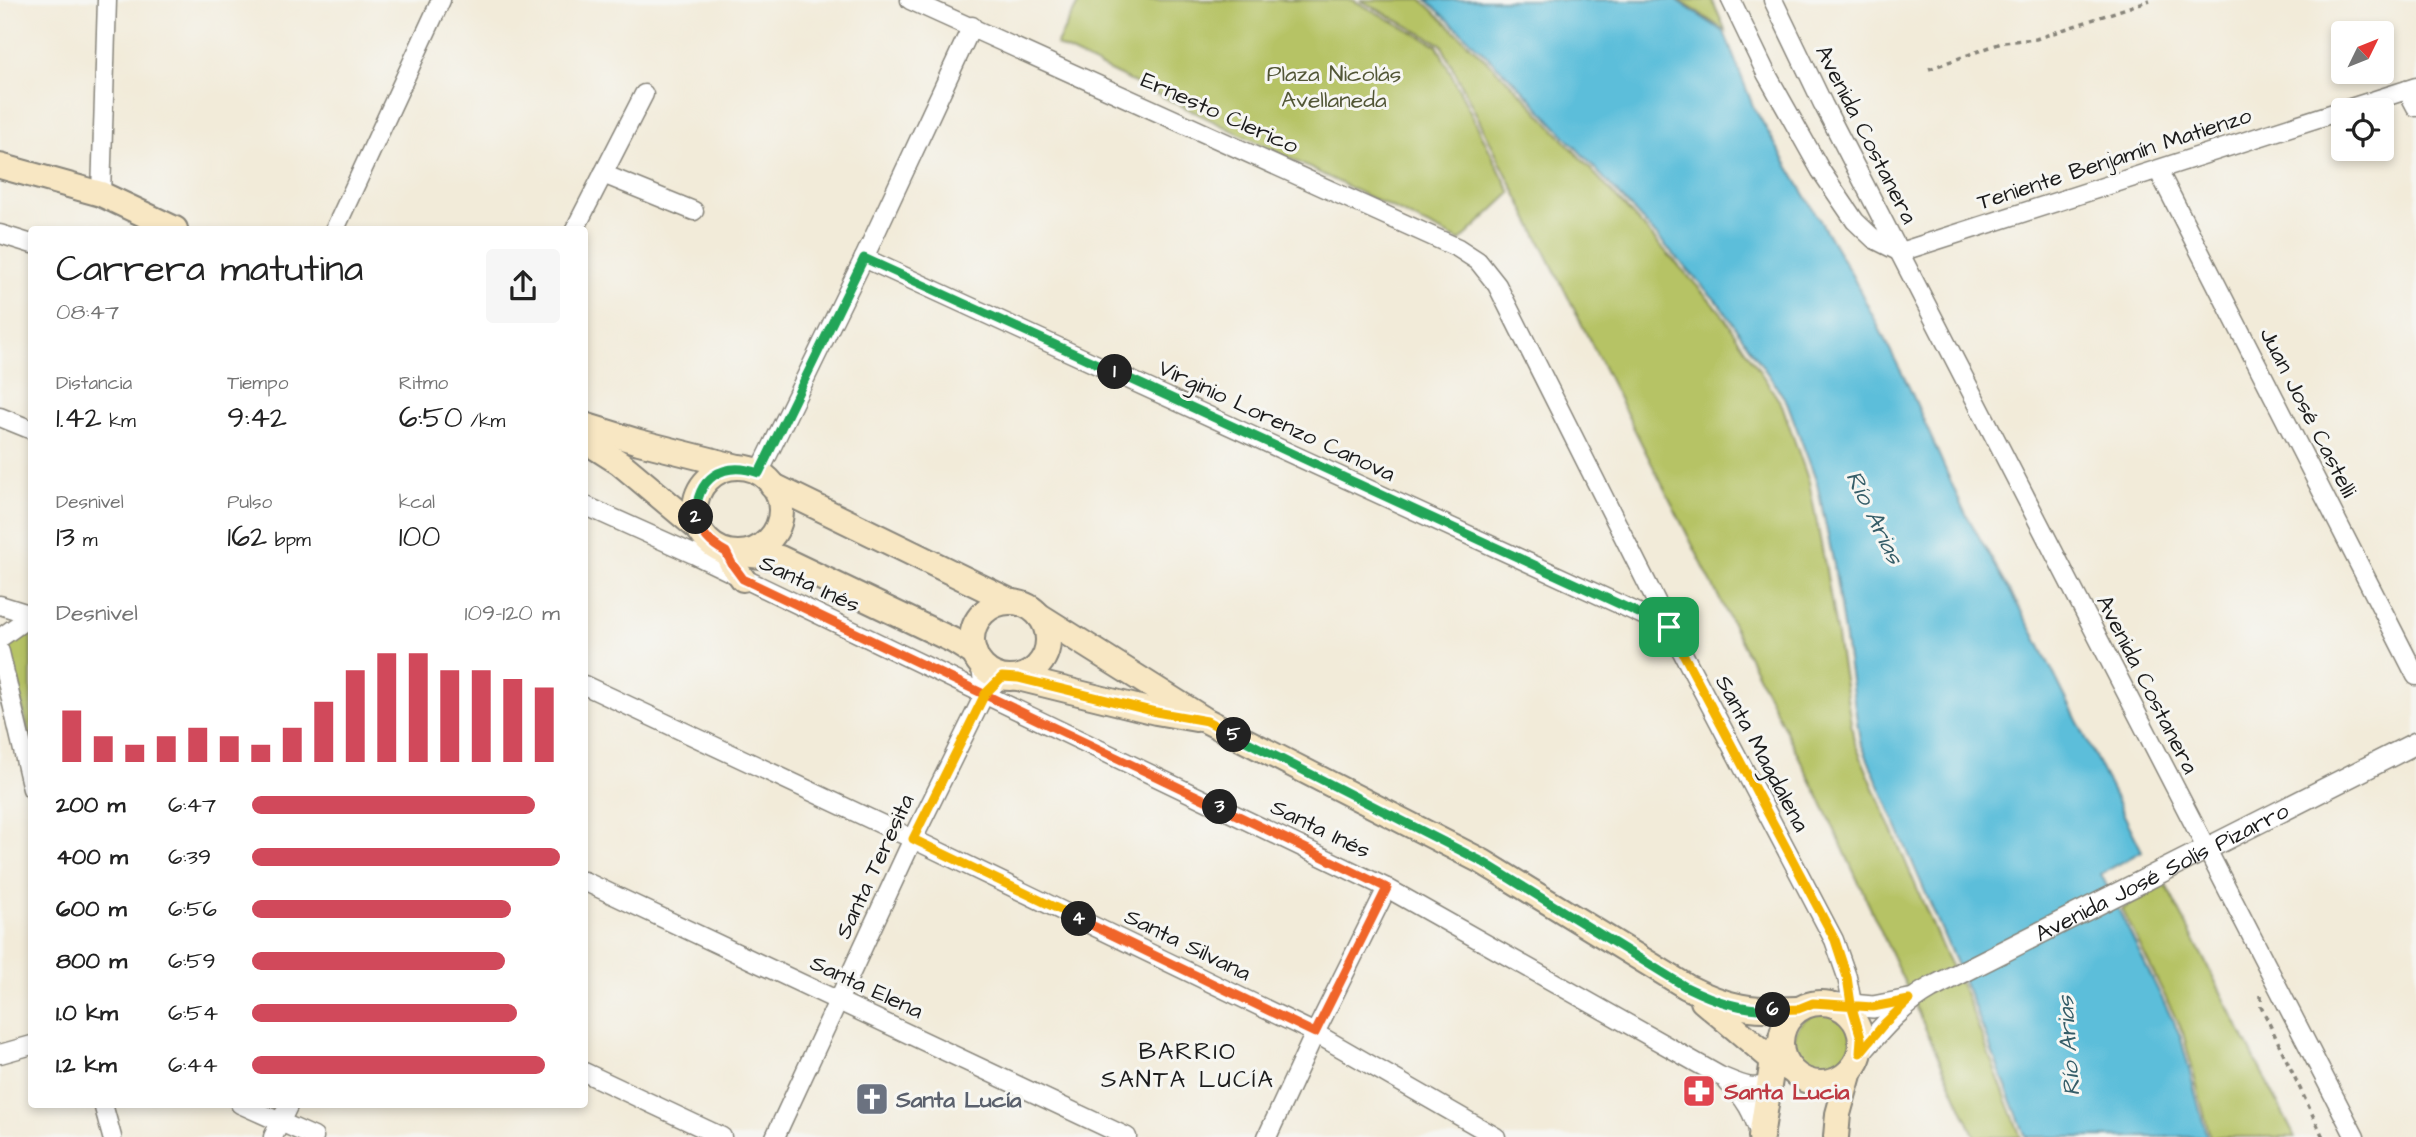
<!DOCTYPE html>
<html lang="es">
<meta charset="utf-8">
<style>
:root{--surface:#fff;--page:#f6f6f6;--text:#222;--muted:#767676;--accent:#d1495b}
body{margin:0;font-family:"Architects Daughter",sans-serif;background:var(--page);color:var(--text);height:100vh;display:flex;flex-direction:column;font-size:26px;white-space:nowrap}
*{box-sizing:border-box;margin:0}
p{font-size:23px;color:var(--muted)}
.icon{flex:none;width:38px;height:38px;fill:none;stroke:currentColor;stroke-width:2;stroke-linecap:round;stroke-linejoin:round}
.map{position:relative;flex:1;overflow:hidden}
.sheet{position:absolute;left:28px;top:226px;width:560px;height:882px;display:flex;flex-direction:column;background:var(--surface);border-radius:7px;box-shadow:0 4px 10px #0003}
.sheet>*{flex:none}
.needle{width:46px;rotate:47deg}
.controls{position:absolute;left:2331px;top:21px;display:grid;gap:14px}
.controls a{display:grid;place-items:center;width:63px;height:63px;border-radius:7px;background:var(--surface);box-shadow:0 4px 10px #0003;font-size:35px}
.pin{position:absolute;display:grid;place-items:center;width:60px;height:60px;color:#fff;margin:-30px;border-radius:14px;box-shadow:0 4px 10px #0006}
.km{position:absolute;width:35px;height:35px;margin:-18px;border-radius:50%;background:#222;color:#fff;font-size:19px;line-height:35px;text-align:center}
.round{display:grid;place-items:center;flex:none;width:74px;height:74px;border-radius:7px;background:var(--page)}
.overview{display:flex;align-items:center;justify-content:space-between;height:119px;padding:0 28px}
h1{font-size:38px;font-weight:600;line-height:52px}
.stats{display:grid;grid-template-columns:repeat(3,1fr);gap:10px;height:119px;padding:7px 28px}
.stats div{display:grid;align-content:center}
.stats b{font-size:30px;font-weight:600}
.stats small{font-size:19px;font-weight:400}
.stats p{font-size:19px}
.chart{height:196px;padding:14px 28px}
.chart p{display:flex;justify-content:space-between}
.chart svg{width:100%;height:126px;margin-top:7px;stroke:var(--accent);stroke-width:6}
ul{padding:0 28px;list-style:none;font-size:23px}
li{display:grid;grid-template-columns:112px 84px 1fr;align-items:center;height:52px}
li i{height:18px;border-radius:9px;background:var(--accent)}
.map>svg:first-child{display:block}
.green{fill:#b6c365;stroke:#697040;stroke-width:2}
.water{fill:#5bbeda;stroke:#3c6d7b;stroke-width:2}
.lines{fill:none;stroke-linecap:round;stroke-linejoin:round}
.minor-casing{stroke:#87847a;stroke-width:21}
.tertiary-casing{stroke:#87847a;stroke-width:24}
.secondary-casing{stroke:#87847a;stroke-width:28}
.path{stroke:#87847a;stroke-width:3.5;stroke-dasharray:5 5;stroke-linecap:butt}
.minor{stroke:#fff;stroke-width:18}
.tertiary{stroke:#fff;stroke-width:21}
.secondary{stroke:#f8e7c3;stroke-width:24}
.split-1-casing{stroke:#fff;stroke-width:14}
.split-2-casing{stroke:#fff;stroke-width:14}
.split-3-casing{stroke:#fff;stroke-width:14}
.split-4-casing{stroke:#fff;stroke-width:14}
.split-5-casing{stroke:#fff;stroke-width:14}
.split-6-casing{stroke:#fff;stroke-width:14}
.split-7-casing{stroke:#fff;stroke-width:14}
.split-1{stroke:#22a559;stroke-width:9}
.split-2{stroke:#22a559;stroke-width:9}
.split-3{stroke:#f0652b;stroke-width:9}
.split-4{stroke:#f0652b;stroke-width:9}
.split-5{stroke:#f5b400;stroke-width:9}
.split-6{stroke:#22a559;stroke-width:9}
.split-7{stroke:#f5b400;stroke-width:9}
.labels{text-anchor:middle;stroke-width:6;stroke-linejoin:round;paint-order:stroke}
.park-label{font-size:23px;fill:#525636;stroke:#f6f6f2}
.street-label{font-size:23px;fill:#1c1c1c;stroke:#f6f6f2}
.health-label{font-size:23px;font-weight:bold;fill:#be3a42;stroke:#f6f6f2;text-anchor:start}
.worship-label{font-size:23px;font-weight:bold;fill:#5b616d;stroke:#f6f6f2;text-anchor:start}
.water-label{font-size:24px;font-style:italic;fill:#355d68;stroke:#f6f6f2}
.neighbourhood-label{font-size:24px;letter-spacing:2px;fill:#1c1c1c;stroke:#f6f6f2}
</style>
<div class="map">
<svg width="2416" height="1137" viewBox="0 0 2416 1137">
<rect width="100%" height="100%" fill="#f6f6f2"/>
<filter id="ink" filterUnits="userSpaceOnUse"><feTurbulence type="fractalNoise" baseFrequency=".0143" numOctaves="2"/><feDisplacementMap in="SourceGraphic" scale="14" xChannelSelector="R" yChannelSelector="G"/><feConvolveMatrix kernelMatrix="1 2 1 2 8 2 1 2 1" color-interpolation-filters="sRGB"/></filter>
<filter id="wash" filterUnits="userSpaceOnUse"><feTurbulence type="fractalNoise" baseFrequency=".00686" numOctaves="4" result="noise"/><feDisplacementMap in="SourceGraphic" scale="28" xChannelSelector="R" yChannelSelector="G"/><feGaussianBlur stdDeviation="1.57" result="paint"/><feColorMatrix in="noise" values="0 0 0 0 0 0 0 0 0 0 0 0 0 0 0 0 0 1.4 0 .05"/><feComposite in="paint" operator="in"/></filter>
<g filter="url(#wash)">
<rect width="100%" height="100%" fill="#f2ebd9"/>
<g class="green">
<polygon points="1080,0 1353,0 1437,45 1511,193 1460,241 1056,45"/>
<polygon points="1360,0 1422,0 1524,96 1720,311 1782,405 1809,482 1826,570 1854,741 1944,952 1965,993 2021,1137 1975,1137 1826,811 1441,44"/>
<polygon points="1679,0 1712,0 1726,31"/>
<polygon points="29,629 31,630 31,742 7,642"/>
<polygon points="2166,885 2295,1137 2210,1137 2183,1033 2122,909"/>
<circle cx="1823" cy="1042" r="29"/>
</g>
<polygon class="water" points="1427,0 1676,0 1724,32 1753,106 1853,277 1909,387 1961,505 2034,634 2142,851 2101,874 2180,1035 2207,1137 2026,1137 1967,989 1860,741 1834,565 1817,483 1787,402 1721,306 1523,90"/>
</g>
<g filter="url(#ink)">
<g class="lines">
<defs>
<g id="minor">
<polyline points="910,0 1458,248 1478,261 1497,285 1669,627 1834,940 1847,977 1856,1024"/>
<polyline points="1731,0 1766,73 1821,171 1855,221 1874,239 1900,252"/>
<polyline points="1773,0 1823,104 2355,1137"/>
<polyline points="2407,90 2416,107"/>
<polyline points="2344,110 2416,87"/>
<polyline points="2158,170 2416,676"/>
<polyline points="603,174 694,211"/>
<polyline points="101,194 107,0"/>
<polyline points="335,229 441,0"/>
<polyline points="575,229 644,94"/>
<polyline points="0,234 32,244"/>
<polyline points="1900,252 2343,110"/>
<polyline points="864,258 1669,627"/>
<polyline points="0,417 32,430"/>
<polyline points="759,473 864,258 972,26"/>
<path d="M584 505 693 554 1387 888 1720 1076C1738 1083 1752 1092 1770 1083"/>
<polyline points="0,605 32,615"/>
<polyline points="0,638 32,615"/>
<polyline points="0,652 32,789"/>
<polyline points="980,663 985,693"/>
<polyline points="584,685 913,839 1315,1033 1496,1137"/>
<polyline points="584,881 1127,1137"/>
<polyline points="0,1054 32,1045"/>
<polyline points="584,1072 722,1137"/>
<path d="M1728 1083C1746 1098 1753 1114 1760 1135"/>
<polyline points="103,1104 112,1137"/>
<polyline points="240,1104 314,1137"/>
<polyline points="273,1137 289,1104"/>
<polyline points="775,1137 913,839 985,693 1002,677"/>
<polyline points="1267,1137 1315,1033 1387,888"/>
</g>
<g id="tertiary">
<polyline points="1829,1003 1873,1007 1909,1000"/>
<path id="s1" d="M1860 1053C1882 1028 1902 1004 1931 988L2416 743"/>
</g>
<g id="secondary">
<polyline points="0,166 101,194 175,229"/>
<polyline points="584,425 639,442 738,467"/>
<polyline points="584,440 620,463 700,530"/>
<circle cx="738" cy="510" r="43"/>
<polyline points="772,485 1010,601"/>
<polyline points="726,552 732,564 743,579"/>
<polyline points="743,554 780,558 954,641 975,654"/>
<circle cx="1010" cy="640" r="38"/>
<path d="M1040 616 1207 721 1483 862 1687 987C1729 1008 1751 1011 1798 1009"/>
<polyline points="1018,678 1156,712 1196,719"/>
<polyline points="1703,1001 1773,1060 1789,1069"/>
<circle cx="1821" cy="1043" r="40"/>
<polyline points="1761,1137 1773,1060 1777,1048"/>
<polyline points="1836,1137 1838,1114 1850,1071"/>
</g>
</defs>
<use href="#minor" class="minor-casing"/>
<use href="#tertiary" class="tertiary-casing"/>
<use href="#secondary" class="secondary-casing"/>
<g class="path">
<polyline points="1929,69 2004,42 2036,39 2150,0"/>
<polyline points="2261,995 2261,1006 2323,1137"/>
</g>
<use href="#minor" class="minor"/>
<use href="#tertiary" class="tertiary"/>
<use href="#secondary" class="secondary"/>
</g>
</g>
<g class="lines" filter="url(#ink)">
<defs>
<polyline id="split-1" points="1115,372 1669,627"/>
<path id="split-2" d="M696 517C696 478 723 460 759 473L864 258 1115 372"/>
<path id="split-3" d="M696 517C702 534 709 543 726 552L732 564 743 579 1220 807"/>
<polyline id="split-4" points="1079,919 1315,1033 1387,888 1220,807"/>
<polyline id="split-5" points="1079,919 913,839 985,694 1002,677 1018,678 1156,712 1207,721 1234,735"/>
<path id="split-6" d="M1234 735 1483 862 1686 987C1717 1002 1739 1009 1773 1010"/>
<polyline id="split-7" points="1669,627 1835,940 1847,977 1851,1004 1861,1038 1860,1053 1884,1024 1909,1000 1873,1007 1813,1003 1798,1009 1773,1010"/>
</defs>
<use href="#split-1" class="split-1-casing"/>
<use href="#split-2" class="split-2-casing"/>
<use href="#split-3" class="split-3-casing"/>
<use href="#split-4" class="split-4-casing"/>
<use href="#split-5" class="split-5-casing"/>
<use href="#split-6" class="split-6-casing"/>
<use href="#split-7" class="split-7-casing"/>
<use href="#split-1" class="split-1"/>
<use href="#split-2" class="split-2"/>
<use href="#split-3" class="split-3"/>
<use href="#split-4" class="split-4"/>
<use href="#split-5" class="split-5"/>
<use href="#split-6" class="split-6"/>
<use href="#split-7" class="split-7"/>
</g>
<defs>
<symbol id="pharmacy-square" viewBox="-11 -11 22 22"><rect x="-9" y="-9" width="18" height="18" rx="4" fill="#e0444e" stroke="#f6f6f2"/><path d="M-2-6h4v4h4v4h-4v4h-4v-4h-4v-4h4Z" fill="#fff"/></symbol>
<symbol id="church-square" viewBox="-11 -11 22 22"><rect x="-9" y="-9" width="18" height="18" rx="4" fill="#6b7280" stroke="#f6f6f2"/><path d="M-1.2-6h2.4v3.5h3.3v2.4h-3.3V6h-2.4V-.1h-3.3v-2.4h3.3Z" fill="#fff"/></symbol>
</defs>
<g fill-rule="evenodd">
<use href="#pharmacy-square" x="1680" y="1072" width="38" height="38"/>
<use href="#church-square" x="853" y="1080" width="38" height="38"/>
</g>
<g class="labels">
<g class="park-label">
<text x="1334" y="81">Plaza Nicolás<tspan x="1334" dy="26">Avellaneda</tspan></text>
</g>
<g class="street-label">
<text transform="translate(1220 112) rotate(24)" y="8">Ernesto Clerico</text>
<text transform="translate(1867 134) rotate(63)" y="8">Avenida Costanera</text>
<text transform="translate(2114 158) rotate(-18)" y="8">Teniente Benjamín Matienzo</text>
<text transform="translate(2309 412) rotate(63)" y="8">Juan José Castelli</text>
<text transform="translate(1277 420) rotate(25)" y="8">Virginio Lorenzo Canova</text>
<text transform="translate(810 583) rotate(25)" y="8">Santa Inés</text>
<text transform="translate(2148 684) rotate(63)" y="8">Avenida Costanera</text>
<text transform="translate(1763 753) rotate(62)" y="8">Santa Magdalena</text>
<text transform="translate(1321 828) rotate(26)" y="8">Santa Inés</text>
<text transform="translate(874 866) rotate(-65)" y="8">Santa Teresita</text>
<text dy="8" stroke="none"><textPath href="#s1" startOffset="355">Avenida José Solís Pizarro</textPath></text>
<text transform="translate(1188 944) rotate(26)" y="8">Santa Silvana</text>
<text transform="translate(867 986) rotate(25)" y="8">Santa Elena</text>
</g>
<g class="health-label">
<text x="1724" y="1099">Santa Lucia</text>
</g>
<g class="worship-label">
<text x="896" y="1107">Santa Lucía</text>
</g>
<g class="water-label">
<text transform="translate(1875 517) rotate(64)" y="8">Río Arias</text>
<text transform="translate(2068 1046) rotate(-94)" y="8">Río Arias</text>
</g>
<g class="neighbourhood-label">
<text x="1188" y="1059">BARRIO<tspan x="1188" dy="28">SANTA LUCÍA</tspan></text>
</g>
</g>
</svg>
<div class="controls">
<a><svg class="needle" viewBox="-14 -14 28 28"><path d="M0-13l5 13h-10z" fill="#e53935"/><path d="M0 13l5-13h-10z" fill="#767676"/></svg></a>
<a><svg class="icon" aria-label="locate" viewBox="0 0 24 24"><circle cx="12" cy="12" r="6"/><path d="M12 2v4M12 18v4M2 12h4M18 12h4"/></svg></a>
</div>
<div class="pin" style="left:1669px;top:627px;background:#1e9e55"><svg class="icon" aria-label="arrive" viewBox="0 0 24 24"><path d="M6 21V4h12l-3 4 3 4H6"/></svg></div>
<b class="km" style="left:1115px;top:372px">1</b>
<b class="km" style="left:696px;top:517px">2</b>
<b class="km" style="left:1220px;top:807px">3</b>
<b class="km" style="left:1079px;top:919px">4</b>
<b class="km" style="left:1234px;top:735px">5</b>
<b class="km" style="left:1773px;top:1010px">6</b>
<section class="sheet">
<div class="overview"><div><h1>Carrera matutina</h1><p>08:47</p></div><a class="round"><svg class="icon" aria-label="share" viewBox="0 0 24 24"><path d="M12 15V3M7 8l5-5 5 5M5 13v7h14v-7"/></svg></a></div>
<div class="stats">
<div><p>Distancia</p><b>1.42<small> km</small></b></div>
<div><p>Tiempo</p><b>9:42</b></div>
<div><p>Ritmo</p><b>6:50<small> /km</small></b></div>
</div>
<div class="stats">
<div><p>Desnivel</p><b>13<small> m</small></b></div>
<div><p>Pulso</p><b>162<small> bpm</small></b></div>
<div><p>kcal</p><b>100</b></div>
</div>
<div class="chart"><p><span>Desnivel</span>109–120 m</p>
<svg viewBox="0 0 160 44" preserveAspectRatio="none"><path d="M5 44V26M15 44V35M25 44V38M35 44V35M45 44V32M55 44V35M65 44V38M75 44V32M85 44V23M95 44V12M105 44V6M115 44V6M125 44V12M135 44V12M145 44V15M155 44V18"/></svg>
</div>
<ul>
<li><b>200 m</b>6:47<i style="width:92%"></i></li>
<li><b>400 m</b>6:39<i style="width:100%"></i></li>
<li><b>600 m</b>6:56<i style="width:84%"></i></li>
<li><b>800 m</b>6:59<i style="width:82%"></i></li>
<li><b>1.0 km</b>6:54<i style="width:86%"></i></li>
<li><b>1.2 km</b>6:44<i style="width:95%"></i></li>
</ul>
</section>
</div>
